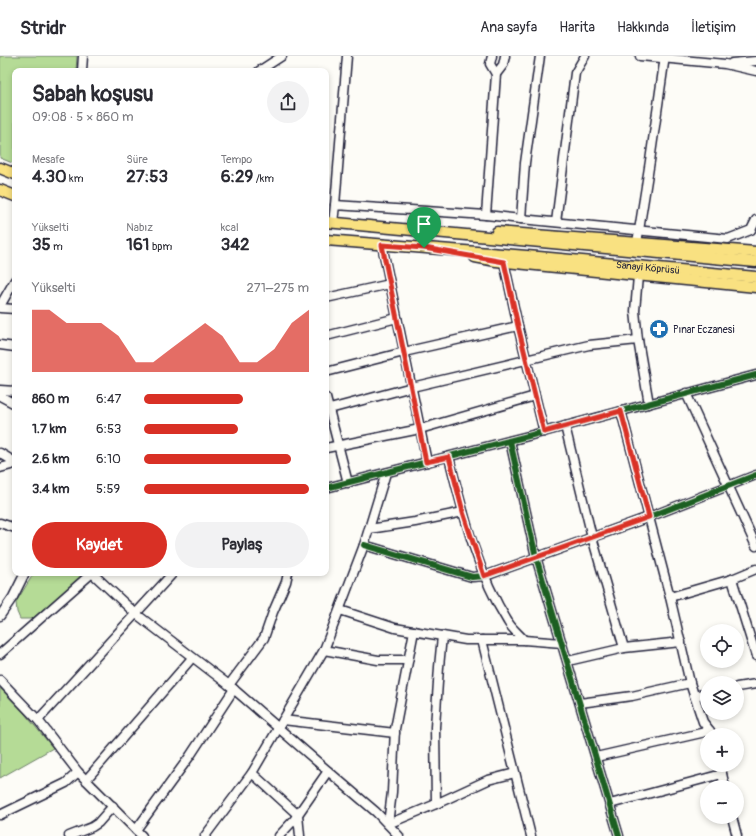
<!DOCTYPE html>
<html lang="tr">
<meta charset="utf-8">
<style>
:root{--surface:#fff;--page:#f2f2f3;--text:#2b2b33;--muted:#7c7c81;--line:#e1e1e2;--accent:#d93025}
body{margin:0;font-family:Pangolin,sans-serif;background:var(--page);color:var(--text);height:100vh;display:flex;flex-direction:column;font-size:15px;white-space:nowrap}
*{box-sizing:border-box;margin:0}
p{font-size:13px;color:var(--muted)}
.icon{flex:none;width:22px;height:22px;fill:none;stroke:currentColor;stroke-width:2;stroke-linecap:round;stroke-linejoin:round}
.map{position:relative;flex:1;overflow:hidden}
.drawer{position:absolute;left:12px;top:12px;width:317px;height:508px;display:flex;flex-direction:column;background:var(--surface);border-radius:8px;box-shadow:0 2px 6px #0003}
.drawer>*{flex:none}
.controls{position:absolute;left:700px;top:568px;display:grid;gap:8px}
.controls a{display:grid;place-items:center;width:44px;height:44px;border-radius:50%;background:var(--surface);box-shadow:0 2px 6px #0003;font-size:20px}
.pin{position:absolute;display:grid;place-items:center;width:34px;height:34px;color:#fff;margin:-41px -17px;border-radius:50% 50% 50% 0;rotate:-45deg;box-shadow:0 0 4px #0007}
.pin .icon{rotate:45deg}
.round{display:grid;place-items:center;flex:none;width:42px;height:42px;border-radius:21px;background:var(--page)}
.headline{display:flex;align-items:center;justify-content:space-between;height:68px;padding:0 20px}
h1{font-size:22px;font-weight:700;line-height:30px}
.metrics{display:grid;grid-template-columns:repeat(3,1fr);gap:6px;height:68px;padding:4px 20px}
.metrics div{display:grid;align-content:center}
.metrics b{font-size:17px;font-weight:700}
.metrics small{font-size:11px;font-weight:400}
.metrics p{font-size:11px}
.chart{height:112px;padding:8px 20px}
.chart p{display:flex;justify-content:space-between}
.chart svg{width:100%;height:72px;margin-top:4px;fill:var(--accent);opacity:.7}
.button{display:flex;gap:8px;margin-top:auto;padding:8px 20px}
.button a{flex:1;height:46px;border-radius:24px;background:var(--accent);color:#fff;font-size:16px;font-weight:700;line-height:46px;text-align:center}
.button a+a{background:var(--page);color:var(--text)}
ul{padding:0 20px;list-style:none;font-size:13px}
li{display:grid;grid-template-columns:64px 48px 1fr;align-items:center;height:30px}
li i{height:10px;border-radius:5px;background:var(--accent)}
header{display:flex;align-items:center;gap:24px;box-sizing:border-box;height:56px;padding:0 20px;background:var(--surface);border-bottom:1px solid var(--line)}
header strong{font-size:19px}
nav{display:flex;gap:22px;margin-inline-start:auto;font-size:14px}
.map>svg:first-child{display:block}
.green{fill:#b5db96;stroke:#6c7e68}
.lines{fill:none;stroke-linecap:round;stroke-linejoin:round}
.minor-casing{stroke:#22223b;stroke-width:11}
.major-casing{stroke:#22223b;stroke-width:13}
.minor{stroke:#fdfcf7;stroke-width:8}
.major{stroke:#f9e181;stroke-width:10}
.cycleway-casing{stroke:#fdfcf7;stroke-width:8}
.cycleway{stroke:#1b5e20;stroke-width:6}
.route-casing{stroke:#fff;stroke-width:8}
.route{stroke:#d93025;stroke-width:5}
.labels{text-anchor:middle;stroke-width:3;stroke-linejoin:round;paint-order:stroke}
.street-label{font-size:10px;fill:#22223b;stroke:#fdfcf7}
.poi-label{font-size:10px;fill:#22223b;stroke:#fdfcf7;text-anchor:start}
</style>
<header>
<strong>Stridr</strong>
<nav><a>Ana sayfa</a><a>Harita</a><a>Hakkında</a><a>İletişim</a></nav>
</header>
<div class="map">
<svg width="756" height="780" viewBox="0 0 756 780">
<rect width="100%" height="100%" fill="#fdfcf7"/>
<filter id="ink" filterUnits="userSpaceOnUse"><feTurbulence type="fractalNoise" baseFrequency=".025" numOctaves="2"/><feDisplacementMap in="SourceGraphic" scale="8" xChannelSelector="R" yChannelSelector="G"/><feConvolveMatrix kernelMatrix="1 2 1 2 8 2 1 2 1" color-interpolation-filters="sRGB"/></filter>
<g filter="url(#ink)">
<g class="green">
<polygon points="0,0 77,0 76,15 15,15 15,108 0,102"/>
<polygon points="34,517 80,517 81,521 32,563 20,563 17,556 16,546"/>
<polygon points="0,632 25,658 53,692 0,722"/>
</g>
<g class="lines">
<defs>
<g id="minor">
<polyline points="640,0 725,8 756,15"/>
<polyline points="732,7 756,5"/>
<polyline points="82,15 83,0"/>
<polyline points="259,15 282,0"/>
<polyline points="496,18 503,9 505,0"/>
<polyline points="335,149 347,0"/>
<polyline points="486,159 521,163 728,183 751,174 756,164"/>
<polyline points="521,163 525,107 540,0"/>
<polyline points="556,166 575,17 585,0"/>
<polyline points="333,167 335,149 486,159 496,18 490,8 492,0"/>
<polyline points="637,187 650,105 665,0"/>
<polyline points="382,189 427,406"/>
<polyline points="504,206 518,270 544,376"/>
<polyline points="638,220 635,255 638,284 649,348"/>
<polyline points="326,242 390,228"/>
<polyline points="0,250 15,224"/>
<polyline points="0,252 15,253"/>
<polyline points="326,280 397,262"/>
<polyline points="0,289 15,291"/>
<polyline points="326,316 404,296 518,270"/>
<polyline points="0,334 15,335"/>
<polyline points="686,337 756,490"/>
<polyline points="0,340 15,348"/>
<polyline points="326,342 348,427"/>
<polyline points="326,354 412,331 589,289 638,284"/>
<polyline points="621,355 670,541 690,627 703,666 710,675 711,679"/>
<polyline points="565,370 592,481 624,592"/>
<polyline points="510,385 536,501 619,780"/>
<polyline points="326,392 420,373 535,340"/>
<polyline points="0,397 15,406"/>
<path d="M449 401C463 457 477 516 508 566 512 573 519 578 524 584"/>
<polyline points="0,412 15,408"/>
<polyline points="326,432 532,379 756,319"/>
<polyline points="0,467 15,472"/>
<polyline points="369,473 415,466 463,456"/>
<polyline points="364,489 472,521 485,520 649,461 756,419"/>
<polyline points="92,517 135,557 229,629 328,715 376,756 399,780"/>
<polyline points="732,523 756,600"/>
<polyline points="670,541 732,523 756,513"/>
<polyline points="340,554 395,572 466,584 524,584 562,587"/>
<polyline points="0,560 13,541 25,517"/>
<polyline points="414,575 395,673 392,736 388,768 436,748 488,724 515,717"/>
<polyline points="482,584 531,780"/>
<polyline points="324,594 378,604 408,604"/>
<polyline points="0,598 92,517"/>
<polyline points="568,605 624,592 681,586"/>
<polyline points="0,624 38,664 78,716 142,780"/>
<polyline points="229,629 264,582 273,556 286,526 288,517"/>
<polyline points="737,631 756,628"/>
<polyline points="694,640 707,637"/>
<polyline points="580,647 632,640 690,627"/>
<polyline points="38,664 173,517"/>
<polyline points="283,664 395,677"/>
<polyline points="596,701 710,675"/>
<polyline points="720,709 725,731"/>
<polyline points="252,717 298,759 300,780"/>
<polyline points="86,724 192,602"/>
<polyline points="436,748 435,671 439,611 442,580"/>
<polyline points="610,748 722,718"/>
<polyline points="0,759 66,727 78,716"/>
<polyline points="732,761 737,780"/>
<polyline points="136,774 190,700 234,633"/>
<polyline points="69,780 92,771 98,767 113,750"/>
<polyline points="205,780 252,717 324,594 364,489 386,417"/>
<polyline points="279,780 294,764 328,715"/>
</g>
<g id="major">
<polyline points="0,112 15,118"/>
<polyline points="0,134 15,140"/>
<polyline points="326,166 756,206"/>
<polyline points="497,176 756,196"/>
<path id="s1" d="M326 184 539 201 756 221"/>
<polyline points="475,201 496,205 756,231"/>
</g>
</defs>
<use href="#minor" class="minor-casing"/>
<use href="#major" class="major-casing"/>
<use href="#minor" class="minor"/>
<use href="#major" class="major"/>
<defs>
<g id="cycleway">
<polyline points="510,385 536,501 619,780"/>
<polyline points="326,432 532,379 756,319"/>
<polyline points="364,489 472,521 485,520 649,461 756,419"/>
</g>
</defs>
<use href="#cycleway" class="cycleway-casing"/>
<use href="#cycleway" class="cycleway"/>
</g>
</g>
<g class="lines" filter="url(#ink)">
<defs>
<polygon id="route" points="382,189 424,192 504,206 518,270 544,376 621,355 649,461 484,520 463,456 449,401 426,406"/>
</defs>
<use href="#route" class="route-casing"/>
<use href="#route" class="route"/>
</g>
<defs>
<symbol id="pharmacy-disc" viewBox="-11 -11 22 22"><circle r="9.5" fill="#1f6fb2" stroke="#fdfcf7"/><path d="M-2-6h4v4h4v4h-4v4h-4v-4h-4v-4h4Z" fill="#fff"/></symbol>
</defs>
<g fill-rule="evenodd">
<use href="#pharmacy-disc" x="648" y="262" width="22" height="22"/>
</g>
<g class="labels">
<g class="street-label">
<text dy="4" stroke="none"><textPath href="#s1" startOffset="323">Sanayi Köprüsü</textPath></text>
</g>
<g class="poi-label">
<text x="673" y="277">Pınar Eczanesi</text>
</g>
</g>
</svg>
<div class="controls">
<a><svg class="icon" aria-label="locate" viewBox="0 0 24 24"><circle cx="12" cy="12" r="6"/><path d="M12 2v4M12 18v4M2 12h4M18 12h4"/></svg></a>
<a><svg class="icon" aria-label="layers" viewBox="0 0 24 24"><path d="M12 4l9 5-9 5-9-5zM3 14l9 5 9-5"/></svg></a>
<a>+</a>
<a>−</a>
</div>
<div class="pin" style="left:424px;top:192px;background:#1e9e55"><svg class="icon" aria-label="arrive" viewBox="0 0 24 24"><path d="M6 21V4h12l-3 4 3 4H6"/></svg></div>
<section class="drawer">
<div class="headline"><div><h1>Sabah koşusu</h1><p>09:08 · 5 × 860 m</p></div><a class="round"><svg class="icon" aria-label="share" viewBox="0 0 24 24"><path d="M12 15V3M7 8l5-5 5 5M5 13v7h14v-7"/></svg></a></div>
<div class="metrics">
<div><p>Mesafe</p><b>4.30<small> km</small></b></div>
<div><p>Süre</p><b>27:53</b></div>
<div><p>Tempo</p><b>6:29<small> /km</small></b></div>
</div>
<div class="metrics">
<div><p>Yükselti</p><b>35<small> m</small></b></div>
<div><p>Nabız</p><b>161<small> bpm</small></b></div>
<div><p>kcal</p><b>342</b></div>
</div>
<div class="chart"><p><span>Yükselti</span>271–275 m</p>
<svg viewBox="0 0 160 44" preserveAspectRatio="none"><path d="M0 44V6L10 6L20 14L30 14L40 14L50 22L60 38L70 38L80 30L90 22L100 14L110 22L120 38L130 38L140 30L150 14L160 6V44z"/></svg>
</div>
<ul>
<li><b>860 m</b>6:47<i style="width:60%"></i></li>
<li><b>1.7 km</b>6:53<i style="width:57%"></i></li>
<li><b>2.6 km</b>6:10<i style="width:89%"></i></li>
<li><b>3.4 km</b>5:59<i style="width:100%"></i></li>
</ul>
<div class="button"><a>Kaydet</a><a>Paylaş</a></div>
</section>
</div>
